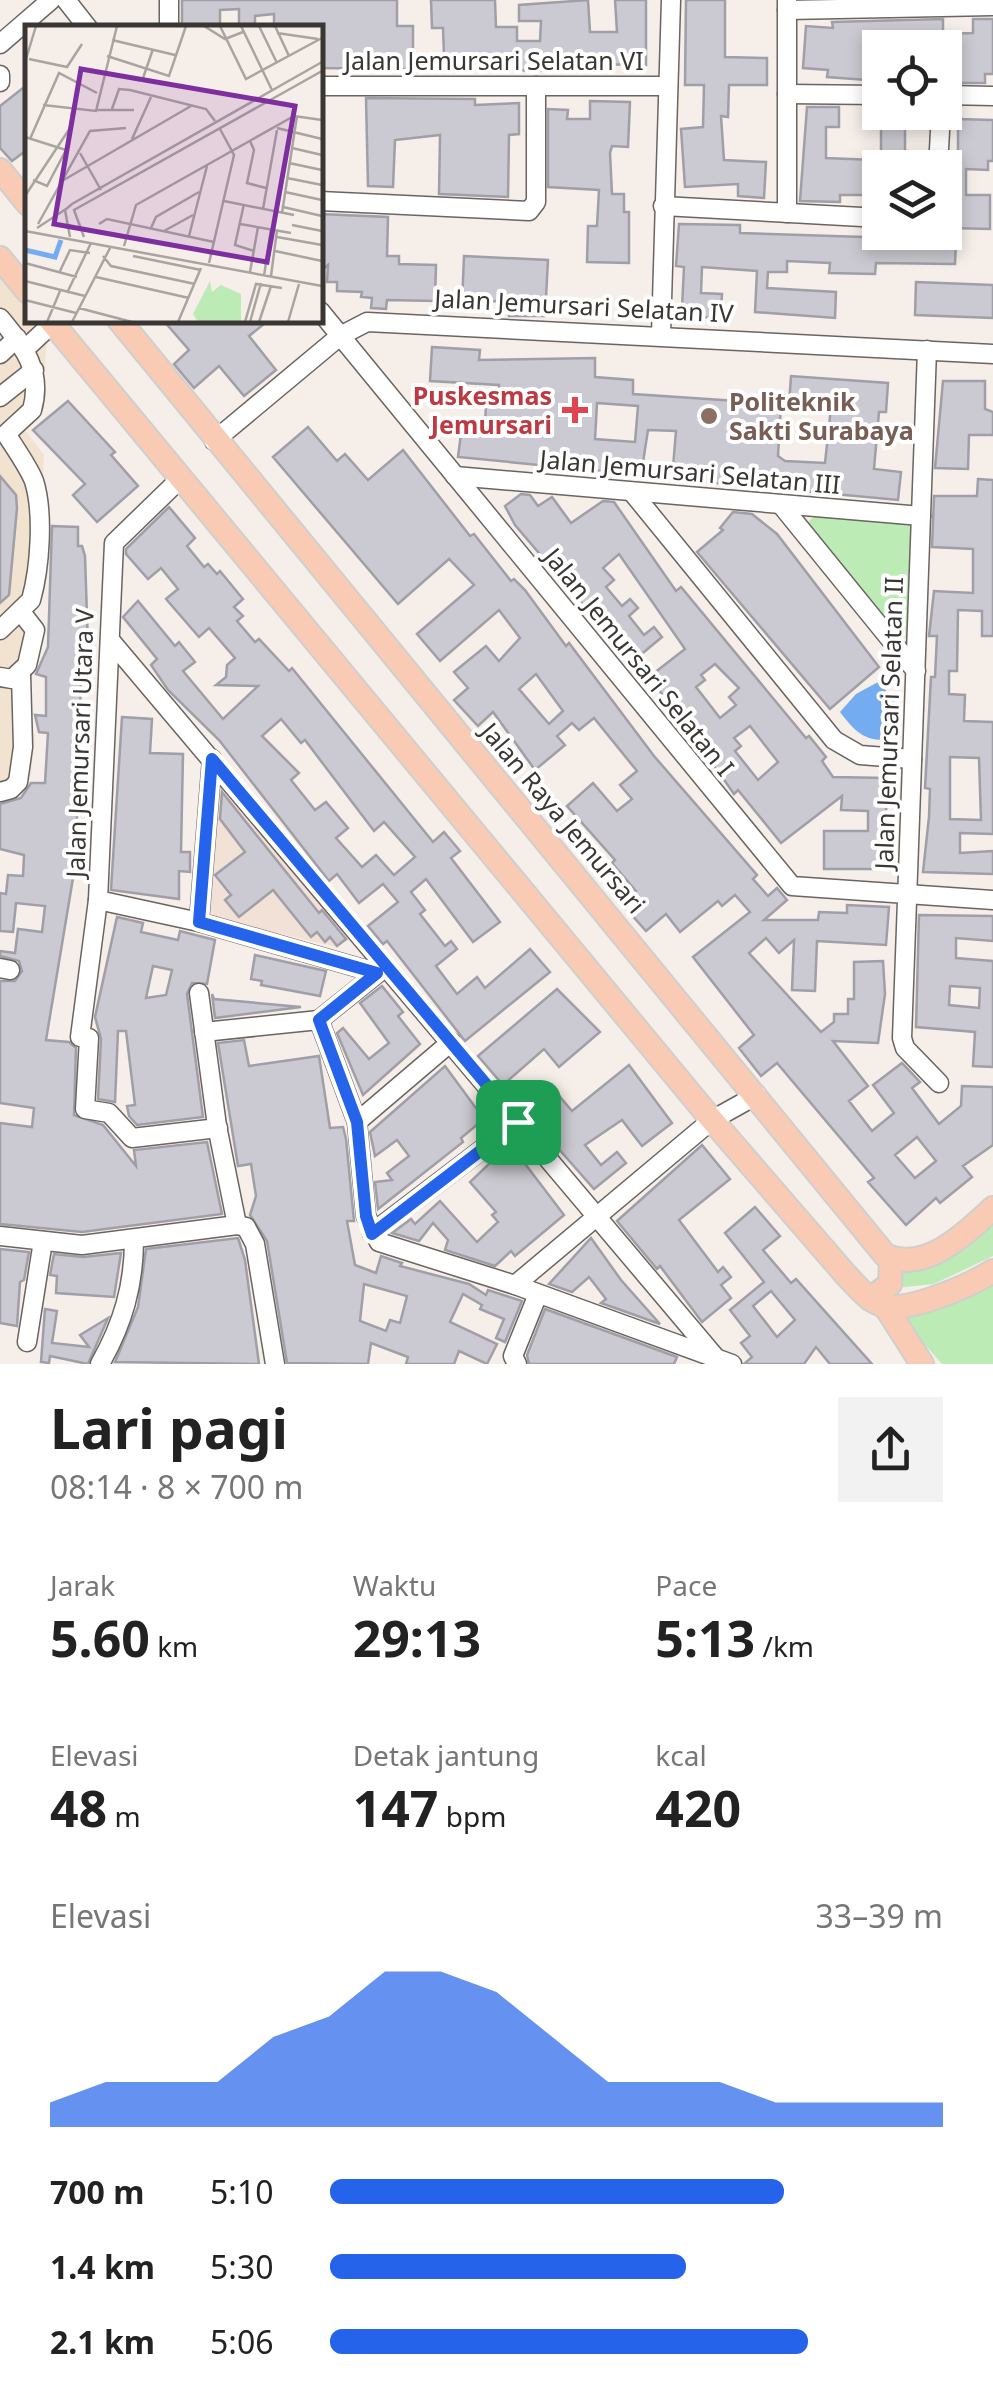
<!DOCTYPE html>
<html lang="id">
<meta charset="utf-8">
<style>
:root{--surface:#fff;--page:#f2f2f2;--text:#222;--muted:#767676;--accent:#2563eb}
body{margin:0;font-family:"Noto Sans",sans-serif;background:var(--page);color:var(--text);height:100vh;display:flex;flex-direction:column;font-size:38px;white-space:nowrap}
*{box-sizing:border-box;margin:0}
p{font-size:32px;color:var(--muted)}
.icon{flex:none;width:55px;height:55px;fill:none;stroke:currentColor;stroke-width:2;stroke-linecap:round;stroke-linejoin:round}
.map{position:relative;height:1364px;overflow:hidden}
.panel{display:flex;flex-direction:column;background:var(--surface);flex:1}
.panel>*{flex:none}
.buttons{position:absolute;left:862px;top:30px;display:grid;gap:20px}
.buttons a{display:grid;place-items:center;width:100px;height:100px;border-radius:0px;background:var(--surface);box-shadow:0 5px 15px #0003;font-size:50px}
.pin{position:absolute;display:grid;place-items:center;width:85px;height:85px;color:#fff;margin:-42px;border-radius:20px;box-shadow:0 5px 15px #0006}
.round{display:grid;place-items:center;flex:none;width:105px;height:105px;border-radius:0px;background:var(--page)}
.overview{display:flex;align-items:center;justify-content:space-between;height:170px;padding:0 50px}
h1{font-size:55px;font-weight:700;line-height:75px}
.metrics{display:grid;grid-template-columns:repeat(3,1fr);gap:15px;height:170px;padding:10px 50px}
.metrics div{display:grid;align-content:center}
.metrics b{font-size:50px;font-weight:700}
.metrics small{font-size:28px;font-weight:400}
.metrics p{font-size:28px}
.chart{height:280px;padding:20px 50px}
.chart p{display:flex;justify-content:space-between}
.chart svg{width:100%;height:180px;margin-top:10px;fill:var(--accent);opacity:.7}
ul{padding:0 50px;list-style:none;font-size:32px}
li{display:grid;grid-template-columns:160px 120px 1fr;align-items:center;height:75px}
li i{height:25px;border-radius:12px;background:var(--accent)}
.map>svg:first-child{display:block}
.built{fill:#f1e1d7}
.medical{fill:#f2e3d0}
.green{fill:#bdebb6}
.water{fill:#74acf1}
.building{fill:#cbc9d1;stroke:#a09ea6;stroke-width:2.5;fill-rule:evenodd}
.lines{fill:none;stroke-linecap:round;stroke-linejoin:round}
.minor-casing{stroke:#6b6460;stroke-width:21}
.major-casing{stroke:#cfcfce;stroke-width:26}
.minor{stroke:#fff;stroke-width:18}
.major{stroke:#f9cbb4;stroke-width:22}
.route-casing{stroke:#fff;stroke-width:20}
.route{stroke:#2563eb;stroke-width:12}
.health-dot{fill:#e0444e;stroke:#fff;stroke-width:4}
.education-dot{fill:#8d6e63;stroke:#fff;stroke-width:4}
.labels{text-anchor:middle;stroke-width:8;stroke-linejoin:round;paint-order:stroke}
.street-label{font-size:25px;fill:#393634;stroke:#fff}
.health-label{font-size:25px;font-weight:bold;fill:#be3a42;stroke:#fff;text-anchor:end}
.education-label{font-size:25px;font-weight:bold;fill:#785e54;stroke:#fff;text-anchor:start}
.inset-river{fill:none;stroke:#74acf1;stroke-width:5}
.inset-road{fill:none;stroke:#aaa4a0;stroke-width:2.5}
.view{fill:#7d2fa0;fill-opacity:0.15;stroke:#7d2fa0;stroke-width:5}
.inset-edge{fill:none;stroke:#393634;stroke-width:5}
</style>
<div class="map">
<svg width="993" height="1364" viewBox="0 0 993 1364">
<rect width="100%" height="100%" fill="#f6eee8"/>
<polygon class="built" points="220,775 281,850 350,939 337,947 216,919 209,910 212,781"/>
<polygon class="medical" points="0,276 27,309 28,320 36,320 47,333 42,415 24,429 44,455 32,667 30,732 35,734 31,775 8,789 0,788"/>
<g class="green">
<polygon points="815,516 912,523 909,638 902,637 808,530 809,521"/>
<polygon points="993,1218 993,1256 934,1284 896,1288 899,1270"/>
<polygon points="993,1276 993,1364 942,1364 904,1321 906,1309"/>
</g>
<path class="water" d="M878 682 895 700 893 731 886 739C865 743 852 728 840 712L856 694Z"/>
<g class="building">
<polygon points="182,0 397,0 397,26 413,26 413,56 444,56 443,28 432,28 431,0 495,0 496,27 517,27 517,41 540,41 541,21 519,21 519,5 588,0 590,32 617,32 615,0 646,0 646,65 583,64 583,71 320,68 320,26 274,27 274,14 255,16 255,28 239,28 239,9 220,10 220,25 182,25"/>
<polygon points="686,0 725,0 725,57 767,58 767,85 729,85 728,117 721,116 724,160 766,162 764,198 738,196 738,184 685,187 681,129 703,127 704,85 685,85"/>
<polygon points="943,19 943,34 973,33 973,19 993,19 993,74 985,74 985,83 945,83 945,48 880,47 880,81 827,77 828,70 803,68 806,26 833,28 832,22"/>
<polygon points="28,84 28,149 12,161 0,148 0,106"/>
<polygon points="366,98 475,99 475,105 519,103 519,134 509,135 508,197 439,194 440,135 395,140 393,187 368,186"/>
<polygon points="590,101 630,102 628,147 612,146 610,153 612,194 624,194 624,212 629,212 629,263 587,262 588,226 597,226 599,190 548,187 548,109 568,110 567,119 590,119"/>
<polygon points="807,107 839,107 839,127 826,127 826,158 874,160 874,195 840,195 840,202 800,201"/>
<polygon points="881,112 905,112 905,156 881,155"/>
<polygon points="958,119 993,120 993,161 988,161 988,170 966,169 966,195 990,195 990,229 950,228 949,173 951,152 958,152"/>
<polygon points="320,214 388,217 387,256 399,256 399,264 436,265 435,301 387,300 386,309 371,308 372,298 361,297 362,292 337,291 337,282 327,282 328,265 320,272"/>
<polygon points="679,224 740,225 740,233 864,237 864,241 924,236 924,242 956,242 955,264 876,263 875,274 829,273 830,263 787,261 787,272 768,272 767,288 836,292 835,318 755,312 757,271 702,267 701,293 722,294 721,310 716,309 715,318 700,317 701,308 682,308 684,267 676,266"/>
<polygon points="464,256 548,260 545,316 509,316 509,300 462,304"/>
<polygon points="916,282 993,285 993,318 915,315"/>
<polygon points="163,320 269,320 249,336 276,370 244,396 219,366 194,388 174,364 189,350"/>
<path d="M432 347 480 350 479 360 595 358V377L633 380V394L781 404 778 456 785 461 825 463 831 408 789 405 791 376 888 383 886 412H879L874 469 901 472 898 500 672 479 676 431 648 430 641 475 458 457 462 426 485 428 486 402H499V385L430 381ZM597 403 638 406 635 442 595 439Z"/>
<polygon points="943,381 985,381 985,409 993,412 993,435 969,435 968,469 935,468"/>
<polygon points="68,401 115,452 111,455 138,486 97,522 73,495 85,484 33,430"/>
<path d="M308 427 337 461 345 454 368 480 403 450 470 536 474 534 511 581 514 579 525 590 566 646 569 643 654 756 757 875 753 879 768 896 777 888 787 900 764 920H818L819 912 847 913V905L889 907 886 945 817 941 815 991 792 990 794 940 779 953 766 938 749 953 821 1032 834 1022V1014H848V999H854V962L883 961 885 994 878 1043 833 1041 868 1086 849 1101 872 1131 894 1113 873 1085 902 1063 920 1082 912 1088 939 1124 961 1106 962 1086 993 1087V1145L963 1166 972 1177 940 1203 936 1198 906 1225 868 1182 874 1178 777 1063 761 1076 739 1048 754 1035 693 957 750 912 735 895 722 906 718 901 680 932 666 914 646 931 621 903 636 891 612 863 615 860 567 806 593 783 617 811 632 799 620 785 637 771 594 718 579 730 572 723 557 736 565 745 535 770 493 712 478 726 454 700 468 688 454 672 486 646 499 661 520 638 499 610 440 661 417 634 474 585 449 559 398 604 273 457ZM536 674 563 711 549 724 519 689ZM917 1137 936 1161 915 1178 895 1155Z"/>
<polygon points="0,476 16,495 17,508 9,595 0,603"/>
<path d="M978 479 993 480V636H982V611L958 610 957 671H949V694L965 695 964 721 993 722V834L960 833V853L993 851V874L923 872 929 817 930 789 925 788 931 677H935L936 656 937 636H929L934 591 973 593V549L932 547 934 496H977ZM950 757 979 758 981 820 950 819Z"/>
<path d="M521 494 530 495 538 506 552 497 571 523 603 501 614 502 676 591 681 587 806 738 809 736 826 757 822 761 833 777 887 778 885 850H878V869H824V831H868V811L841 810 842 796 781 843 738 790 734 794 690 731 685 736 668 715 674 710 649 677 685 649 619 554 603 568 614 580 606 587 622 606 630 599 638 608 629 616 644 635 654 627 662 637 632 662 515 525 505 506ZM715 664 739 688 729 697 736 705 720 718 696 687 705 680 701 675ZM750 726 778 762 758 780 735 751 741 746 734 738Z"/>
<path d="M169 507 195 538 187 546 204 567 208 564 217 574 220 571 243 599 234 607 243 616 237 621 255 642 259 639 289 671 292 668 433 842 444 832 460 851 451 858 500 922 473 942 426 879 411 892 425 910 420 914 445 946 451 941 457 949 436 966 457 994 477 977 485 988 530 949 550 972 465 1041 387 941 383 944 368 926 398 902 383 884 359 903 337 874 329 881 219 740 168 690 151 665 157 659 123 617 138 601 175 646 179 642 195 662 183 671 223 719 258 686 216 685 226 677 227 665 235 658 209 628 199 637 166 599 178 589 161 568 148 579 126 554V549ZM281 719 301 743 305 740 374 831 384 822 415 857 394 875 376 855 362 867 336 838 348 828 326 802 315 810 291 780 299 773 262 736Z"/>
<polygon points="733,512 752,514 777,534 879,667 830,709 697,552 723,530 720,528"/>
<polygon points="52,526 78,527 78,546 82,546 85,556 89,676 81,676 79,749 88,750 88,761 81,761 80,769 73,878 46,1040 69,1042 76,1048 74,1115 103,1125 136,1166 134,1150 207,1142 222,1214 82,1232 0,1224 0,1123 32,1127 34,1108 0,1103 0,981 15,981 22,971 19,961 0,956 0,951 15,953 18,929 42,932 45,906 16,903 13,932 0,931 0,893 6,894 8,875 23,876 24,855 0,849 0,804 21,798 31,783 45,783 48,733 39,732 35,715 46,716 46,677 36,674 48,647"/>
<polygon points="122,717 152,719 150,753 183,754 181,852 190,852 190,872 179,871 179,899 111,890"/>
<polygon points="222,792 319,913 322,910 346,939 337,946 330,937 325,942 317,932 311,937 273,890 239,917 225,900 231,895 215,875 245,852 220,819"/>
<path d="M919 915 993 916V941L956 938V958L993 961V1067L973 1066 975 1032 916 1027ZM950 986 980 988 979 1008 949 1005Z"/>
<path d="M117 917 143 923 141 932 178 940 180 931 215 940 207 984 192 983 187 994 203 1117 137 1125 129 1116 127 1106 135 1105 126 1031H118L115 1102 98 1099 101 1039 95 1017ZM153 966 172 970 166 995 146 998Z"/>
<polygon points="255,955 326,971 320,996 261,985 262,981 251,979"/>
<polygon points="382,986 403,1012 398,1016 420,1044 363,1095 337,1033 343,1028 369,1059 389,1043 360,1003"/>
<polygon points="557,989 600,1032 559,1067 544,1049 503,1085 478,1056"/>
<polygon points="212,994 214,999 301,1007 215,1018"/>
<path d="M244 1040 249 1066 319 1056 330 1128 343 1127 346 1139 354 1221H347L355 1265 376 1273 381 1256 402 1263 400 1266 469 1284 486 1295 488 1290 522 1301 505 1342 496 1338 504 1319 480 1309 482 1305 463 1294 450 1322 497 1344 487 1364 459 1351 454 1364H406L408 1357 371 1343 368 1364 287 1363 267 1241 250 1215 256 1196 251 1164 238 1166 218 1043ZM364 1284 407 1296 400 1323 390 1320 386 1331 360 1321Z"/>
<polygon points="629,1065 672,1123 642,1146 622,1120 585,1145 601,1165 617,1152 626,1163 594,1189 528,1114 555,1091 572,1111"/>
<polygon points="445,1066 484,1119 461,1138 463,1142 378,1209 375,1182 392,1180 387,1173 409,1156 397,1140 375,1156 370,1132"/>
<polygon points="510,1144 564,1215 515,1256 511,1251 495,1266 445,1250 448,1240 433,1223 419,1241 392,1233 411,1219 415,1224 440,1201 477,1242 498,1222 492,1215 496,1212 470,1182"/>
<polygon points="702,1145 730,1179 679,1220 718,1272 723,1267 731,1277 721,1285 731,1298 702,1322 660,1266 657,1269 617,1221"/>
<path d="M755 1207 780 1236 763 1250 791 1283 796 1279 872 1364H830L816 1347 804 1364H744L752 1357 741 1343 750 1336 730 1310 764 1282 725 1233ZM771 1291 795 1320 777 1337 753 1306Z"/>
<polygon points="238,1238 245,1260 259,1364 115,1362 138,1307 146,1249"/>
<polygon points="591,1238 621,1280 660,1324 601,1303 606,1299 589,1277 572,1292 549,1284"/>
<polygon points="0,1249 29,1252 24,1280 20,1282 17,1326 0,1323"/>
<polygon points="121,1253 114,1297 56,1293 57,1276 50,1275 54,1254 83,1257"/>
<polygon points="45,1309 57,1311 52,1343 89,1347 80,1335 108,1318 88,1364 50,1356 49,1363 41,1362"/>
<polygon points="545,1309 677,1357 674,1364 529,1364 527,1355"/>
</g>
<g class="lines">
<defs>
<g id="minor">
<polyline points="66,0 88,28"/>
<polyline points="787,0 787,213"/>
<polyline points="787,10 993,6"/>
<polyline points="169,28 169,0"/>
<polyline points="0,44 51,0"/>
<polyline points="0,75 0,82"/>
<polyline points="320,86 668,86"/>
<polyline points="787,94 880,95"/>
<polyline points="945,95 993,96"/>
<polyline points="938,168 941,112"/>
<polyline points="320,201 529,211 536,202 536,86"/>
<polyline points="663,206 880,218"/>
<polyline points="320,311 792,886 993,900"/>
<path d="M0 318C24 347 43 371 32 410L6 434C14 446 29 468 34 481 44 513 40 568 31 600L0 630"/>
<polyline points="661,334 671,0"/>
<polyline points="25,349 53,323"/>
<polyline points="927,350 902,1038 905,1048 939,1083"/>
<polyline points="0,354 17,338"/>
<polyline points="0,397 34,370"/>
<polyline points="214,441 340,336 367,322 993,354"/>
<polyline points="455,476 921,516"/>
<polyline points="180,479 114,543 98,900 80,1037 89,1038 85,1109 109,1113 132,1138 218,1128"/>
<polyline points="632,492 834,740 860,755 912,759"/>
<polyline points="782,506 916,671"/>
<polyline points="110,640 716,1358"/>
<polyline points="0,677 12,679 27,665 35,630 21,612"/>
<polyline points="0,792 11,789 18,782 23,747 21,674"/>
<polyline points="98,900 199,922 377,973"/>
<polyline points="199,922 212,759"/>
<polyline points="0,968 10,970"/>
<polyline points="199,993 217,1126 237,1225"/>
<polyline points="319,1020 357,1122 366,1216 379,1242 515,1285 732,1364"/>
<polyline points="319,1020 384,968"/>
<polyline points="204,1032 319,1020"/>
<polyline points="357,1122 451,1042"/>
<polyline points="372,1233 518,1122"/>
<polyline points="0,1236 82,1245 237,1225 246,1227 255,1244 275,1364"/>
<polyline points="515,1285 712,1120 757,1095"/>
<polyline points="27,1342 43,1241"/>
<path d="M100 1364C123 1323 134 1286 134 1239"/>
<polyline points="517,1364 513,1356 538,1294"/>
</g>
<g id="major">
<polyline points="0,170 28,204"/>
<polyline points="0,258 28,292"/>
<path d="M50 320 712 1120 846 1275C856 1285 867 1300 882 1305 906 1314 971 1285 993 1271"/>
<path d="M119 320 885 1255C925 1274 966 1233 993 1208"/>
<polyline points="870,1299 890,1284 891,1259"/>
<polyline points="885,1306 922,1364"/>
</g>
</defs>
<use href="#minor" class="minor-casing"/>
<use href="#major" class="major-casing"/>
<use href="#minor" class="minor"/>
<use href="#major" class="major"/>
</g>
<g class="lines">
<defs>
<polygon id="route" points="212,759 518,1122 372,1234 366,1216 357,1122 319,1020 377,973 199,922"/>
</defs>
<use href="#route" class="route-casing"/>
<use href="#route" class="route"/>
</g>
<path class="health-dot" d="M570 395h10v10h10v10h-10v10h-10v-10h-10v-10h10z"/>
<circle class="education-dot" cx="709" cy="416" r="10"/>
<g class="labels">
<g class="street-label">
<text x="494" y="70">Jalan Jemursari Selatan VI</text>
<text transform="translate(584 306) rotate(3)" y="9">Jalan Jemursari Selatan IV</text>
<text transform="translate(690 472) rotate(5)" y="9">Jalan Jemursari Selatan III</text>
<text transform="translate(639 662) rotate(51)" y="9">Jalan Jemursari Selatan I</text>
<text transform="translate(889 723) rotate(-88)" y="9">Jalan Jemursari Selatan II</text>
<text transform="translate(80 743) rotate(-88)" y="9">Jalan Jemursari Utara V</text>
<text transform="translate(563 818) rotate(50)" y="9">Jalan Raya Jemursari</text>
</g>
<g class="health-label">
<text x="552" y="405">Puskesmas<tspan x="552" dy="29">Jemursari</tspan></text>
</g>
<g class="education-label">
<text x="729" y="411">Politeknik<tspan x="729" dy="29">Sakti Surabaya</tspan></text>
</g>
</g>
<g transform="translate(25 25)">
<rect width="298" height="298" fill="#f6eee8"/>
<path d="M185 256 187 267 196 260 216 269V297H173L168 289Z" fill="#bdebb6"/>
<path class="inset-river" d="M0 225 30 232 36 215"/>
<path class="inset-road" d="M179 1 200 14 218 7M195 1 221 54 297 13M216 1 247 65M234 1 252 38M250 1 264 31M252 8 293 14M87 15 150 30M82 31 144 51 161 1M1 34 11 1M4 34 42 42 57 19M117 56 128 24M18 80 71 86 92 1M87 84 94 64 105 65 181 84 190 96M71 85H109M252 103 297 114M0 112 41 125 22 161 8 155M5 114 34 48 72 68M107 114 126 72M225 116 229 125 222 158 241 163M267 123 297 130M55 128 76 165M264 138 297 145M262 153 297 160M37 156 166 81M260 167 297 175M0 171 45 103 47 87M199 176 269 190M219 179 210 220 229 226M258 182 297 191M238 184 252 105M257 188 272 91M13 199 65 106 101 103M74 199 82 194 189 217M215 199 266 208M267 200 297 206M12 203 41 184M126 203 131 192 174 167M0 206 297 261M139 206 168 190M164 211 182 141M45 212 40 185 47 179 297 37M59 212 49 185 297 46M252 212 297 220M99 221 111 180 269 91 297 95M250 226 297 236M78 231 86 241 170 259M108 231 176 245M0 238 52 252M184 238 209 130 195 104M35 246 45 225 65 228M225 247 233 202M239 251 246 204M246 251 252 205M71 252 164 273M0 256 60 271M42 268 66 218M0 275 51 288M54 283 107 297M22 297 35 266M47 297 85 223M153 297 176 243M220 297 231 259 257 263M225 297 236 258M234 297 246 261M263 297 274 259"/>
<path class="view" d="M56 44 270 81 242 237 29 199Z"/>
<rect width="298" height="298" class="inset-edge"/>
</g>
</svg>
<div class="buttons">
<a><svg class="icon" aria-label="locate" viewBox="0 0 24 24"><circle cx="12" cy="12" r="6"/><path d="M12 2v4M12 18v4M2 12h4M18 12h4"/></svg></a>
<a><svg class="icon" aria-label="layers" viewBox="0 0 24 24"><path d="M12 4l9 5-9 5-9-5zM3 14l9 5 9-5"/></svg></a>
</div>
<div class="pin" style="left:518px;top:1122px;background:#1e9e55"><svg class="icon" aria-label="arrive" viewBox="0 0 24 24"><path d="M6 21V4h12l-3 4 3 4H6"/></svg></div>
</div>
<section class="panel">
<div class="overview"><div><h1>Lari pagi</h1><p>08:14 · 8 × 700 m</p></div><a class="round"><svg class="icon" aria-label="share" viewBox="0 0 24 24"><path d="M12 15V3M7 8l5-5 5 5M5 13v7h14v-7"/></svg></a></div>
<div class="metrics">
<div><p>Jarak</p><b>5.60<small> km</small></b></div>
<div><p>Waktu</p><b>29:13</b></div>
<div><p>Pace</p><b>5:13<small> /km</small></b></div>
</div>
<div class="metrics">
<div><p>Elevasi</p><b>48<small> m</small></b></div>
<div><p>Detak jantung</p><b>147<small> bpm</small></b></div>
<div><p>kcal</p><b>420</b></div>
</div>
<div class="chart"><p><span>Elevasi</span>33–39 m</p>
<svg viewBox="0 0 160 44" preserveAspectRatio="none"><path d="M0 44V38L10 33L20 33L30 33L40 22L50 17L60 6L70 6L80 11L90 22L100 33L110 33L120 33L130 38L140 38L150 38L160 38V44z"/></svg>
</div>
<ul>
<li><b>700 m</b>5:10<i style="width:74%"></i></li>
<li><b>1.4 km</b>5:30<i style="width:58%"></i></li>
<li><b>2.1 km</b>5:06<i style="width:78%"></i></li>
</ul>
</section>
